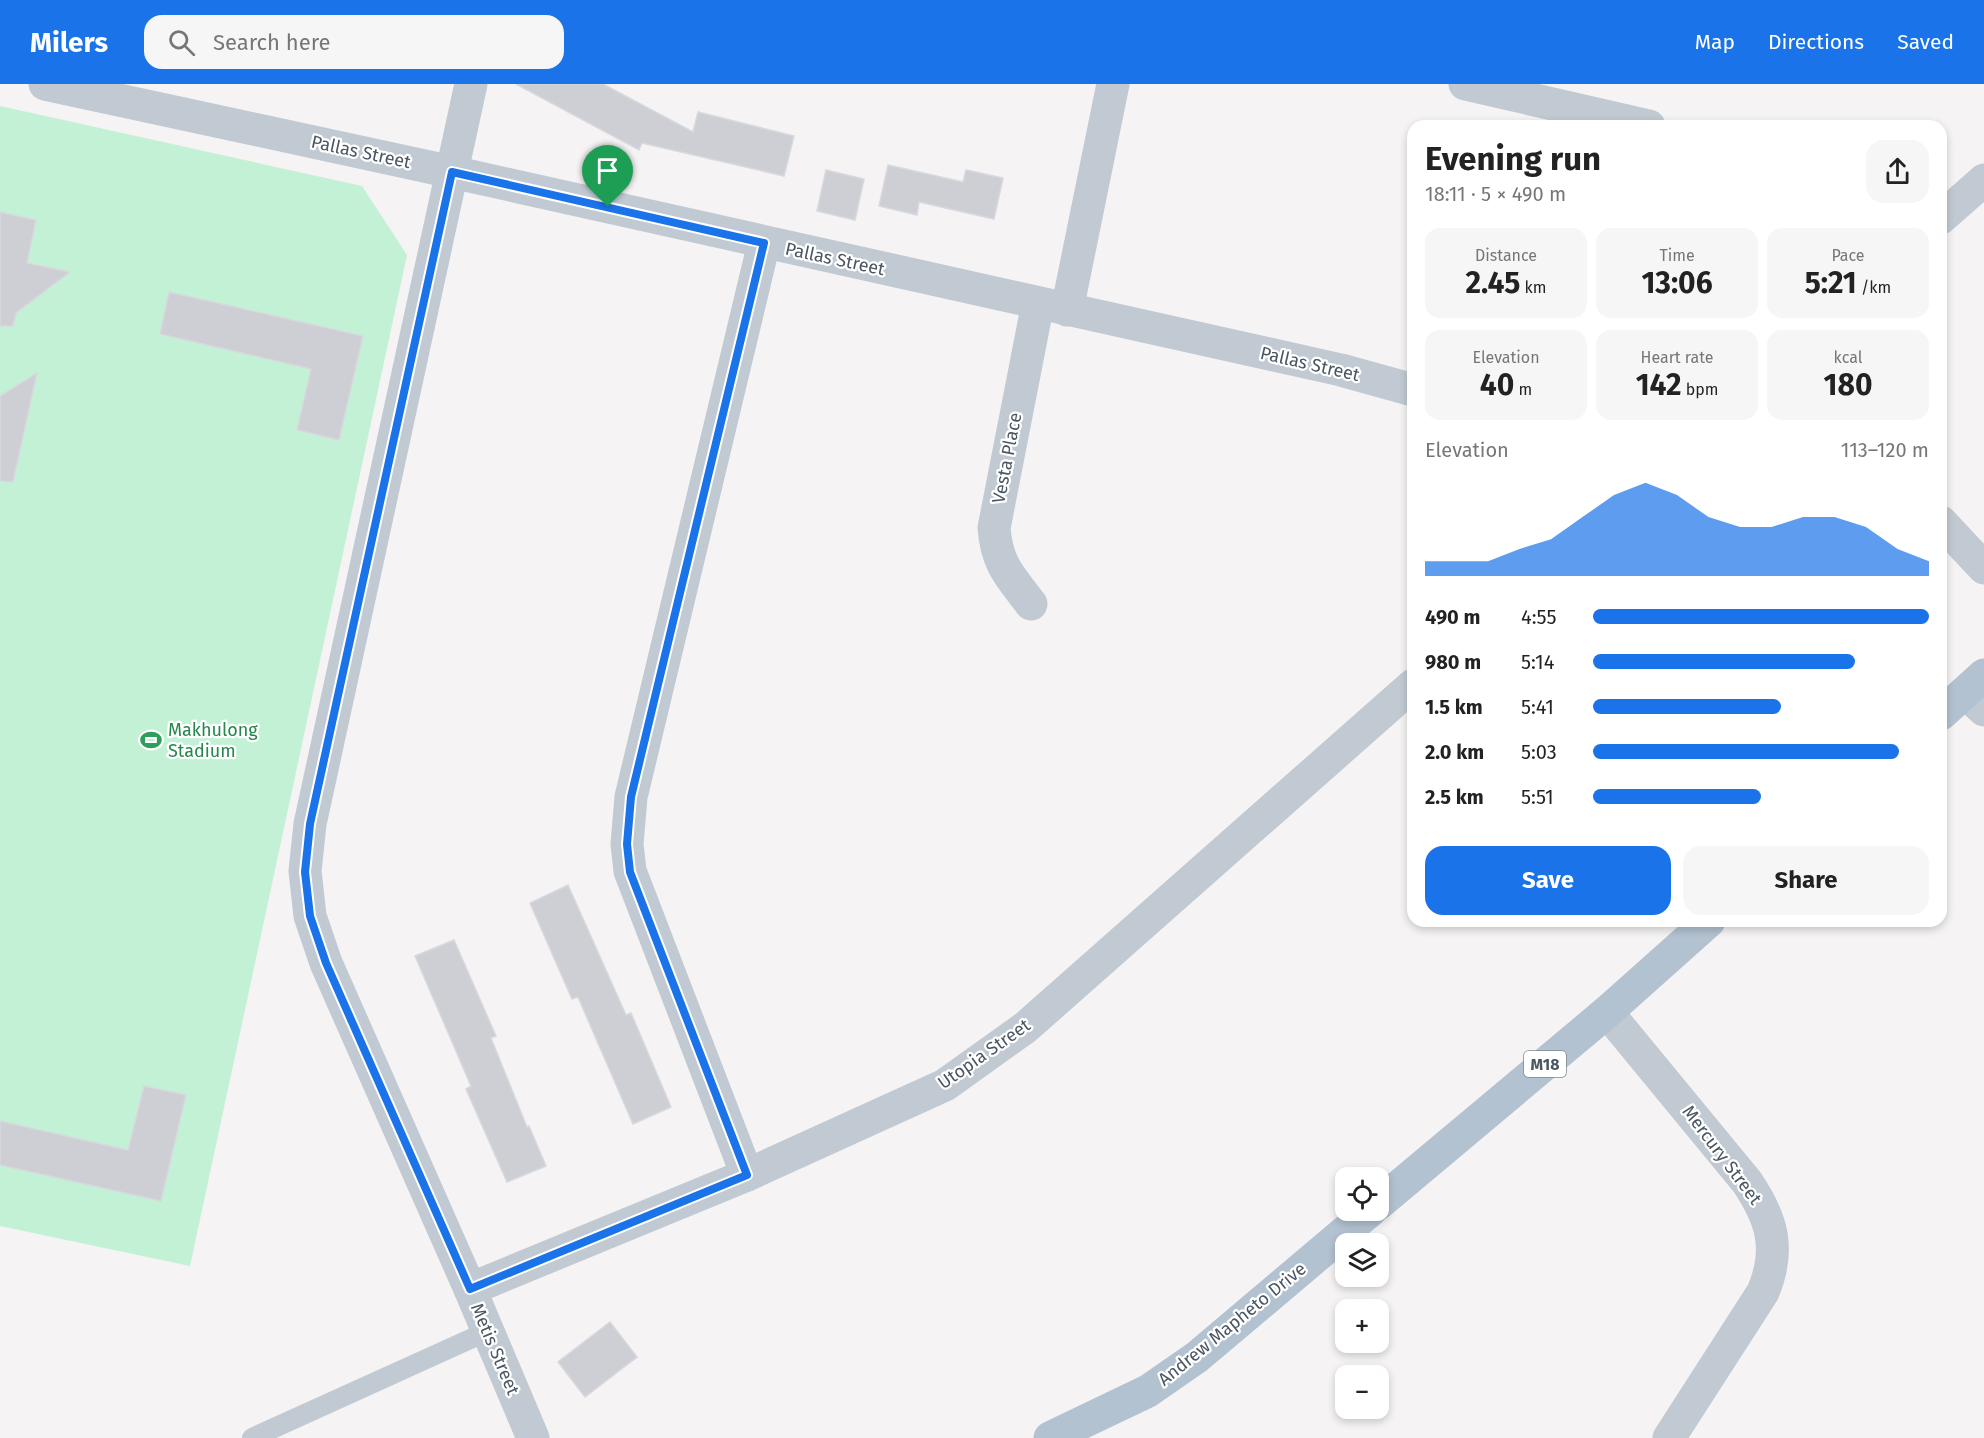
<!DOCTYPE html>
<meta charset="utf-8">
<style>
:root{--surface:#fff;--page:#f6f6f6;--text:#222;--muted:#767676;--accent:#1a73e8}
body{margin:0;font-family:"Fira Sans",sans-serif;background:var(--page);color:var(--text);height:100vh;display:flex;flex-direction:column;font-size:22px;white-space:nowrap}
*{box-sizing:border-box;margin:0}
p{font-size:20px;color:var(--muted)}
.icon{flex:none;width:33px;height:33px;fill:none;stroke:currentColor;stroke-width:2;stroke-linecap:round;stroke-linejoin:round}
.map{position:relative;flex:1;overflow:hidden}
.drawer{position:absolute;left:1407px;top:36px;width:540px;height:807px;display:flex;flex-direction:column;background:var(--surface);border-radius:18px;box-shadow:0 3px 9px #0003}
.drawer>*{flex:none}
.buttons{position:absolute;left:1335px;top:1083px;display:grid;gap:12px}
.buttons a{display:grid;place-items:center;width:54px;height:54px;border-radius:12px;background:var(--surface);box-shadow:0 3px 9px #0003;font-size:30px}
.pin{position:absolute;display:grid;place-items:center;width:51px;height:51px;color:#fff;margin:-62px -26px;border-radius:50% 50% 50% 0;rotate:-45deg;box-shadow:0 0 6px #0007}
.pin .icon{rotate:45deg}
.round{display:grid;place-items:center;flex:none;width:63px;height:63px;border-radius:18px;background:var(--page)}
.head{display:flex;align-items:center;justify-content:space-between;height:102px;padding:0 18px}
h1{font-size:33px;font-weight:700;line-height:45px}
.figures{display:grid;grid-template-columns:repeat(3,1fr);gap:9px;height:102px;padding:6px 18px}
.figures div{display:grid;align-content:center;border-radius:15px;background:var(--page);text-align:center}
.figures b{font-size:30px;font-weight:700}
.figures small{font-size:16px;font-weight:400}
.figures p{font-size:16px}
.chart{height:168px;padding:12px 18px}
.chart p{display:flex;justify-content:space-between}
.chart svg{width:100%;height:108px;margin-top:6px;fill:var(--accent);opacity:.7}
.button{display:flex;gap:12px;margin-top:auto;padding:12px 18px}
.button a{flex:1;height:69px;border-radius:18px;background:var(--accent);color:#fff;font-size:24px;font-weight:700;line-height:69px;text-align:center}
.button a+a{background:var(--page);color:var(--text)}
ul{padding:0 18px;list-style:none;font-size:20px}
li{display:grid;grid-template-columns:96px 72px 1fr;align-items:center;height:45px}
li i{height:15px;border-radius:8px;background:var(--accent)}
header{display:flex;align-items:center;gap:36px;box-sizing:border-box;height:84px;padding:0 30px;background:var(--accent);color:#fff}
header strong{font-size:28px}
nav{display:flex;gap:33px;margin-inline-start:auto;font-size:21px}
.search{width:420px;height:54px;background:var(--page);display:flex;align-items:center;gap:15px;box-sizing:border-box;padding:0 21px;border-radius:18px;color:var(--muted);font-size:22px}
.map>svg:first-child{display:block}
.green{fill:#c3f1d5}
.building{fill:#cdcfd5;stroke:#d7d9de;stroke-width:1.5}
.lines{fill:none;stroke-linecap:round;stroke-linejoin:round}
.lane{stroke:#c1cad2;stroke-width:20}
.street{stroke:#c1cad2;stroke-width:33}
.primary{stroke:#b3c2d1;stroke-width:33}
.route-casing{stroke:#fff;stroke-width:12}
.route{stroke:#1a73e8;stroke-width:8}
.labels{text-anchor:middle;stroke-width:4.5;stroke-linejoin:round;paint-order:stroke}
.shield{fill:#fff;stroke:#808990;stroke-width:1.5}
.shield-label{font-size:16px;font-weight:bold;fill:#4a5661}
.street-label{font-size:18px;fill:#4a5661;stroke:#fff}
.leisure-label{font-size:18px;fill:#27864d;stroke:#fff;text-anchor:start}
</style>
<header>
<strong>Milers</strong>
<div class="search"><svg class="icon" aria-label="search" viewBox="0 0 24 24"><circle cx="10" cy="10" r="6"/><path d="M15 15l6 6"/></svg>Search here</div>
<nav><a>Map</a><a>Directions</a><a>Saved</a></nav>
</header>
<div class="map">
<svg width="1984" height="1354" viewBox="0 0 1984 1354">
<rect width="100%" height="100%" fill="#f5f3f3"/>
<polygon class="green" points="0,22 362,102 407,171 190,1182 0,1142"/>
<g class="building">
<polygon points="516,0 603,0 693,48 698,28 794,52 784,92 642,59 639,66"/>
<polygon points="888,81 963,98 966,86 1003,94 994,135 919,118 917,131 879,122"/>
<polygon points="826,86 864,95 855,136 817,127"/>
<polygon points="0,128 36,136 27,179 70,188 16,229 13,242 0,242"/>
<polygon points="169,208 363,252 339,356 297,346 311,285 160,250"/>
<polygon points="37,289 13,398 0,397 0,312"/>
<polygon points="568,801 626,931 631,929 671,1023 633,1040 578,913 572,915 530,819"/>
<polygon points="454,856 496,952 491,954 527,1043 529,1042 546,1082 507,1098 466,1005 471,1002 415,872"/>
<polygon points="144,1002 186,1011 161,1117 0,1081 0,1037 128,1066"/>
<polygon points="610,1238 637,1273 585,1313 558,1278"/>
</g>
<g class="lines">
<polyline class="lane" points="252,1354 488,1247"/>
<g class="street">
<polyline points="45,0 452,88 1341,286 1413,306"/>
<polyline points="471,0 310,740 305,787 310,832 326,879 470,1205 533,1354"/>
<polyline points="1465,0 1649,42"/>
<polyline points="1941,134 1984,96"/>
<polyline points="1067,226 1113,0"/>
<polyline points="1941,438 1984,484"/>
<path d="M1031 520C1010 492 997 481 994 444L1038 219"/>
<polyline points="1965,609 1984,626"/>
<path d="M1607 928 1747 1098C1772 1135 1781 1165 1763 1208L1669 1354"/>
<polyline points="747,1091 630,787 627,760 631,713 764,159"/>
<polyline points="470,1205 747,1091 945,1001 1026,943 1413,601"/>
</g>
<g class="primary">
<polyline points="1941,630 1984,591"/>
<polyline points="1378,1120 1607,928 1709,837"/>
<polyline points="1050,1354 1148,1307 1197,1273 1371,1126"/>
</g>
</g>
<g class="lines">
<defs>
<polygon id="route" points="452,88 764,159 631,713 627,760 630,788 747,1091 470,1205 326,879 310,832 305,788 310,740"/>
</defs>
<use href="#route" class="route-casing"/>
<use href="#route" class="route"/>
</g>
<defs>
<symbol id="stadium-bare" viewBox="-9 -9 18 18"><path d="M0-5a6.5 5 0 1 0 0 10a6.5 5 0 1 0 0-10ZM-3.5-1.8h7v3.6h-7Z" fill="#2e9e5b" stroke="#fff" stroke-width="2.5" paint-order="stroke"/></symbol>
</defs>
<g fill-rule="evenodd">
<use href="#stadium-bare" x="136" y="641" width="30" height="30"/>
</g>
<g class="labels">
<rect class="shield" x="1524" y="967" width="42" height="26" rx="4.5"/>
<g class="shield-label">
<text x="1545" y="986">M18</text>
</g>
<g class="street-label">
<text transform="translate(361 68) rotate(12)" y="6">Pallas Street</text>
<text transform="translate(835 175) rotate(12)" y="6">Pallas Street</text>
<text transform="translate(1310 280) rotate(13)" y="6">Pallas Street</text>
<text transform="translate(1007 374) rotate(-79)" y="6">Vesta Place</text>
<text transform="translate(984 970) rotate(-35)" y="6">Utopia Street</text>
<text transform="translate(1722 1071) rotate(53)" y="6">Mercury Street</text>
<text transform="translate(1232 1240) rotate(-39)" y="6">Andrew Mapheto Drive</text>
<text transform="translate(495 1265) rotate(67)" y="6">Metis Street</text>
</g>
<g class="leisure-label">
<text x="168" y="652">Makhulong<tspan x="168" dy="21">Stadium</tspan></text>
</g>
</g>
</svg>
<div class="buttons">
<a><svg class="icon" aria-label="locate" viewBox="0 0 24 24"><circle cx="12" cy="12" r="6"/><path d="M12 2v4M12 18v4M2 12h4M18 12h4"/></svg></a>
<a><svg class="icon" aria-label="layers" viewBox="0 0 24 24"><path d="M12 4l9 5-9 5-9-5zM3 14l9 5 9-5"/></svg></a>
<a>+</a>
<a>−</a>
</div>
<div class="pin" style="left:608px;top:123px;background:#1e9e55"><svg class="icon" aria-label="arrive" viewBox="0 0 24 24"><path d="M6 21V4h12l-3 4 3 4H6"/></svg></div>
<section class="drawer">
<div class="head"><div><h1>Evening run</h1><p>18:11 · 5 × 490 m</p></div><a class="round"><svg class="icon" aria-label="share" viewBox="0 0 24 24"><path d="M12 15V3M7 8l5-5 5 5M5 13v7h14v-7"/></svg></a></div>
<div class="figures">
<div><p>Distance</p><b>2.45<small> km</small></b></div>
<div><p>Time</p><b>13:06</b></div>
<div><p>Pace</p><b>5:21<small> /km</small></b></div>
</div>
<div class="figures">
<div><p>Elevation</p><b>40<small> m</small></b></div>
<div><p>Heart rate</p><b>142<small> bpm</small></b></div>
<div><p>kcal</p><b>180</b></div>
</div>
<div class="chart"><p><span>Elevation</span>113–120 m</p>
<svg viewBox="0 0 160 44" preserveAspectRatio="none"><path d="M0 44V38L10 38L20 38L30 33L40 29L50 20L60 11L70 6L80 11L90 20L100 24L110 24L120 20L130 20L140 24L150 33L160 38V44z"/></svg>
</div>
<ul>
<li><b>490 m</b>4:55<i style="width:100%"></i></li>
<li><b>980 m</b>5:14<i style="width:78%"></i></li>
<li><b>1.5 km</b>5:41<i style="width:56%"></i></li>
<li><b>2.0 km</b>5:03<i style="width:91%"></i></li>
<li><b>2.5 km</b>5:51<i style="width:50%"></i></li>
</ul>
<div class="button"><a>Save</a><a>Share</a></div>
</section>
</div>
